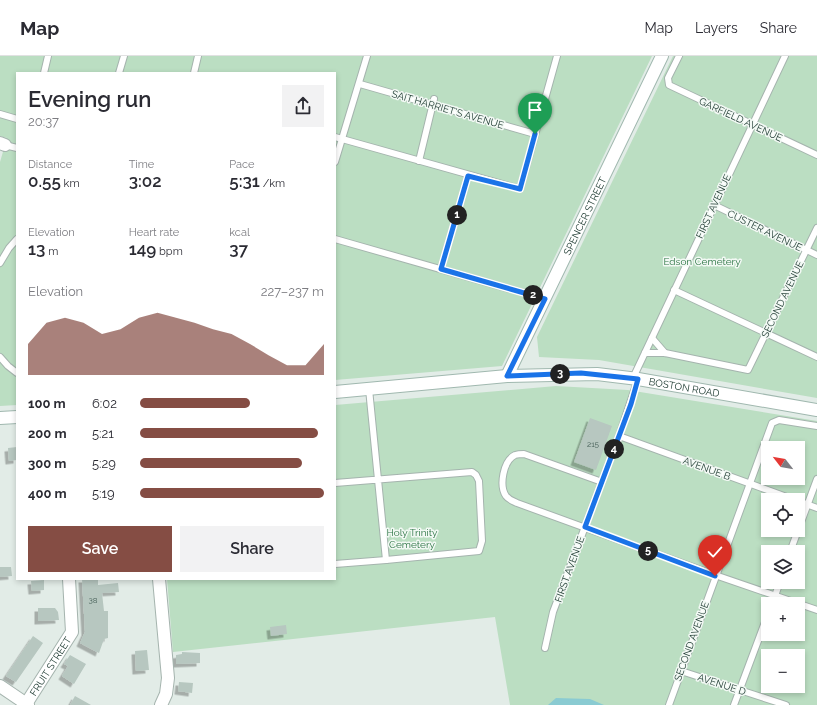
<!DOCTYPE html>
<meta charset="utf-8">
<style>
:root{--surface:#fff;--page:#f2f2f3;--text:#2b2b33;--muted:#7c7c81;--line:#e1e1e2;--accent:#854d44}
body{margin:0;font-family:Raleway,sans-serif;background:var(--page);color:var(--text);height:100vh;display:flex;flex-direction:column;font-size:15px;white-space:nowrap}
*{box-sizing:border-box;margin:0}
p{font-size:13px;color:var(--muted)}
.icon{flex:none;width:22px;height:22px;fill:none;stroke:currentColor;stroke-width:2;stroke-linecap:round;stroke-linejoin:round}
.map{position:relative;flex:1;overflow:hidden}
.panel{position:absolute;left:16px;top:16px;width:320px;height:508px;display:flex;flex-direction:column;background:var(--surface);border-radius:0px;box-shadow:0 2px 6px #0003}
.panel>*{flex:none}
.needle{width:26px;rotate:301deg}
.fabs{position:absolute;left:761px;top:385px;display:grid;gap:8px}
.fabs a{display:grid;place-items:center;width:44px;height:44px;border-radius:0px;background:var(--surface);box-shadow:0 2px 6px #0003;font-size:20px}
.pin{position:absolute;display:grid;place-items:center;width:34px;height:34px;color:#fff;margin:-41px -17px;border-radius:50% 50% 50% 0;rotate:-45deg;box-shadow:0 0 4px #0007}
.pin .icon{rotate:45deg}
.km{position:absolute;width:20px;height:20px;margin:-10px;border-radius:50%;background:#222;color:#fff;font-size:11px;line-height:20px;text-align:center}
.round{display:grid;place-items:center;flex:none;width:42px;height:42px;border-radius:0px;background:var(--page)}
.overview{display:flex;align-items:center;justify-content:space-between;height:68px;padding:0 12px}
h1{font-size:22px;font-weight:600;line-height:30px}
.metrics{display:grid;grid-template-columns:repeat(3,1fr);gap:6px;height:68px;padding:4px 12px}
.metrics div{display:grid;align-content:center}
.metrics b{font-size:17px;font-weight:600}
.metrics small{font-size:11px;font-weight:400}
.metrics p{font-size:11px}
.chart{height:112px;padding:8px 12px}
.chart p{display:flex;justify-content:space-between}
.chart svg{width:100%;height:72px;margin-top:4px;fill:var(--accent);opacity:.7}
.action{display:flex;gap:8px;margin-top:auto;padding:8px 12px}
.action a{flex:1;height:46px;border-radius:0px;background:var(--accent);color:#fff;font-size:16px;font-weight:600;line-height:46px;text-align:center}
.action a+a{background:var(--page);color:var(--text)}
ul{padding:0 12px;list-style:none;font-size:13px}
li{display:grid;grid-template-columns:64px 48px 1fr;align-items:center;height:30px}
li i{height:10px;border-radius:5px;background:var(--accent)}
header{display:flex;align-items:center;gap:24px;box-sizing:border-box;height:56px;padding:0 20px;background:var(--surface);border-bottom:1px solid var(--line)}
header strong{font-size:19px}
nav{display:flex;gap:22px;margin-inline-start:auto;font-size:14px}
.map>svg:first-child{display:block}
.green{fill:#bbdec2;fill-rule:evenodd}
.water{fill:#8acbd2}
.building{fill:#b7c7c0;filter:url(#shadow)}
.lines{fill:none;stroke-linecap:round;stroke-linejoin:round}
.lane-casing{stroke:#a5b4ae;stroke-width:8}
.street-casing{stroke:#a5b4ae;stroke-width:14}
.secondary-casing{stroke:#a0b8af;stroke-width:14}
.lane{stroke:#fff;stroke-width:6}
.street{stroke:#fff;stroke-width:12}
.secondary{stroke:#fff;stroke-width:12}
.route-casing{stroke:#fff;stroke-width:8}
.route{stroke:#1a73e8;stroke-width:5}
.labels{text-anchor:middle;stroke-width:3;stroke-linejoin:round;paint-order:stroke}
.number-label{font-size:8px;fill:#476058}
.street-label{font-size:10px;fill:#223e35;stroke:#f3f9f5}
.park-label{font-size:10px;fill:#2c7544;stroke:#f3f9f5}
</style>
<header>
<strong>Map</strong>
<nav><a>Map</a><a>Layers</a><a>Share</a></nav>
</header>
<div class="map">
<svg width="817" height="649" viewBox="0 0 817 649">
<defs>
<filter id="shadow"><feDropShadow dx="-3.5" dy="3.5" stdDeviation="0" flood-color="#0004"/></filter>
</defs>
<rect width="100%" height="100%" fill="#e2ece7"/>
<g class="green">
<polygon points="0,0 652,0 502,310 335,324 335,17 17,17 17,349 0,350 0,106 7,82 0,80"/>
<polygon points="673,0 817,0 817,342 599,304 539,301 537,281"/>
<path d="M556 330 628 334 817 365V649H510L495 561 173 596 167 523H335V349ZM768 392H798V422H768ZM768 444H798V474H768ZM768 496H798V526H768ZM768 548H798V578H768ZM768 600H798V630H768Z"/>
</g>
<polygon class="water" points="556,642 590,643 604,649 548,649"/>
<g class="building">
<polygon points="590,362 612,370 596,414 574,406"/>
<polygon points="17,391 17,404 9,405 8,392"/>
<polygon points="0,511 11,511 12,520 0,521"/>
<polygon points="82,523 98,523 98,529 118,527 119,536 102,537 104,555 108,555 108,582 104,583 99,597 80,587 85,576"/>
<polygon points="44,524 44,534 32,535 31,525"/>
<polygon points="38,552 55,552 58,556 59,564 38,565"/>
<polygon points="286,569 287,578 271,580 270,571"/>
<polygon points="33,580 43,587 16,626 6,620"/>
<polygon points="147,594 149,614 136,615 135,595"/>
<polygon points="182,596 200,597 200,607 176,608 176,599 182,598"/>
<polygon points="70,599 86,608 74,628 62,620 68,610 64,608"/>
<polygon points="179,626 193,627 192,637 178,635"/>
<polygon points="75,640 91,649 70,649"/>
</g>
<g class="lines">
<defs>
<g id="lane">
<polyline points="679,0 668,22 669,29 817,99"/>
<polyline points="44,17 48,0"/>
<polyline points="119,17 124,0"/>
<polyline points="194,17 198,0"/>
<polyline points="360,28 535,78"/>
<polyline points="0,58 17,63"/>
<polyline points="335,81 520,133 557,0"/>
<polyline points="5,89 17,92"/>
<polyline points="419,105 434,43"/>
<polyline points="335,106 367,0"/>
<polyline points="714,149 817,199"/>
<polyline points="335,183 545,243"/>
<polyline points="0,207 9,192 17,183"/>
<polyline points="441,213 468,120"/>
<polyline points="674,234 817,301"/>
<polyline points="652,282 665,297"/>
<polyline points="645,297 665,297 748,314 817,172"/>
<polyline points="0,301 8,310 17,317"/>
<polyline points="633,322 785,0"/>
<polyline points="619,380 795,444"/>
<path d="M602 426 524 398C521 398 518 398 515 399 503 405 499 430 506 440 509 444 513 445 517 447L715 519 817 554"/>
<polyline points="335,427 472,416 476,419 479,425 482,485 479,495 386,504 369,333"/>
<polyline points="798,445 817,452"/>
<polyline points="790,496 817,423"/>
<polyline points="335,508 386,504"/>
<polyline points="772,548 780,526"/>
<polyline points="545,592 553,556 619,380 638,323"/>
<polyline points="681,615 786,649"/>
<polyline points="669,649 772,367 779,364 817,370"/>
<polyline points="734,649 768,558"/>
</g>
<g id="street">
<polyline points="0,87 5,89"/>
<polyline points="159,523 168,622 166,638 161,649"/>
<polyline points="0,630 28,649"/>
<path id="s1" d="M26 648 72 576 69 523"/>
</g>
<g id="secondary">
<path id="s2" d="M507 320 662 0"/>
<path id="s3" d="M335 336 507 320 597 318 638 323 817 354"/>
<polyline points="0,362 17,361"/>
</g>
</defs>
<use href="#lane" class="lane-casing"/>
<use href="#street" class="street-casing"/>
<use href="#secondary" class="secondary-casing"/>
<use href="#lane" class="lane"/>
<use href="#street" class="street"/>
<use href="#secondary" class="secondary"/>
</g>
<g class="lines">
<defs>
<polyline id="route" points="535,78 520,133 468,120 441,213 545,243 507,320 581,317 638,323 631,348 585,471 715,520"/>
</defs>
<use href="#route" class="route-casing"/>
<use href="#route" class="route"/>
</g>
<g class="labels">
<g class="number-label">
<text x="593" y="391">215</text>
<text x="93" y="547">38</text>
</g>
<g class="street-label">
<text transform="translate(448 53) rotate(16)" y="4">SAIT HARRIET'S AVENUE</text>
<text transform="translate(741 63) rotate(25)" y="4">GARFIELD AVENUE</text>
<text transform="translate(713 150) rotate(-65)" y="4">FIRST AVENUE</text>
<text dy="4" stroke="none"><textPath href="#s2" startOffset="178">SPENCER STREET</textPath></text>
<text transform="translate(765 174) rotate(26)" y="4">CUSTER AVENUE</text>
<text transform="translate(782 243) rotate(-64)" y="4">SECOND AVENUE</text>
<text dy="4" stroke="none"><textPath href="#s3" startOffset="351">BOSTON ROAD</textPath></text>
<text transform="translate(707 412) rotate(20)" y="4">AVENUE B</text>
<text transform="translate(569 513) rotate(-70)" y="4">FIRST AVENUE</text>
<text transform="translate(691 585) rotate(-70)" y="4">SECOND AVENUE</text>
<text dy="4" stroke="none"><textPath href="#s1" startOffset="45">FRUIT STREET</textPath></text>
<text transform="translate(722 628) rotate(18)" y="4">AVENUE D</text>
</g>
<g class="park-label">
<text x="702" y="209">Edson Cemetery</text>
<text x="412" y="480">Holy Trinity<tspan x="412" dy="12">Cemetery</tspan></text>
</g>
</g>
</svg>
<div class="fabs">
<a><svg class="needle" viewBox="-14 -14 28 28"><path d="M0-13l5 13h-10z" fill="#e53935"/><path d="M0 13l5-13h-10z" fill="#7c7c81"/></svg></a>
<a><svg class="icon" aria-label="locate" viewBox="0 0 24 24"><circle cx="12" cy="12" r="6"/><path d="M12 2v4M12 18v4M2 12h4M18 12h4"/></svg></a>
<a><svg class="icon" aria-label="layers" viewBox="0 0 24 24"><path d="M12 4l9 5-9 5-9-5zM3 14l9 5 9-5"/></svg></a>
<a>+</a>
<a>−</a>
</div>
<div class="pin" style="left:535px;top:78px;background:#1e9e55"><svg class="icon" aria-label="arrive" viewBox="0 0 24 24"><path d="M6 21V4h12l-3 4 3 4H6"/></svg></div>
<div class="pin" style="left:715px;top:520px;background:#d93025"><svg class="icon" aria-label="check" viewBox="0 0 24 24"><path d="M5 12l5 5 9-10"/></svg></div>
<b class="km" style="left:457px;top:159px">1</b>
<b class="km" style="left:533px;top:239px">2</b>
<b class="km" style="left:560px;top:318px">3</b>
<b class="km" style="left:614px;top:393px">4</b>
<b class="km" style="left:648px;top:495px">5</b>
<section class="panel">
<div class="overview"><div><h1>Evening run</h1><p>20:37</p></div><a class="round"><svg class="icon" aria-label="share" viewBox="0 0 24 24"><path d="M12 15V3M7 8l5-5 5 5M5 13v7h14v-7"/></svg></a></div>
<div class="metrics">
<div><p>Distance</p><b>0.55<small> km</small></b></div>
<div><p>Time</p><b>3:02</b></div>
<div><p>Pace</p><b>5:31<small> /km</small></b></div>
</div>
<div class="metrics">
<div><p>Elevation</p><b>13<small> m</small></b></div>
<div><p>Heart rate</p><b>149<small> bpm</small></b></div>
<div><p>kcal</p><b>37</b></div>
</div>
<div class="chart"><p><span>Elevation</span>227–237 m</p>
<svg viewBox="0 0 160 44" preserveAspectRatio="none"><path d="M0 44V25L10 12L20 9L30 12L40 19L50 16L60 9L70 6L80 9L90 12L100 16L110 19L120 25L130 32L140 38L150 38L160 25V44z"/></svg>
</div>
<ul>
<li><b>100 m</b>6:02<i style="width:60%"></i></li>
<li><b>200 m</b>5:21<i style="width:97%"></i></li>
<li><b>300 m</b>5:29<i style="width:88%"></i></li>
<li><b>400 m</b>5:19<i style="width:100%"></i></li>
</ul>
<div class="action"><a>Save</a><a>Share</a></div>
</section>
</div>
